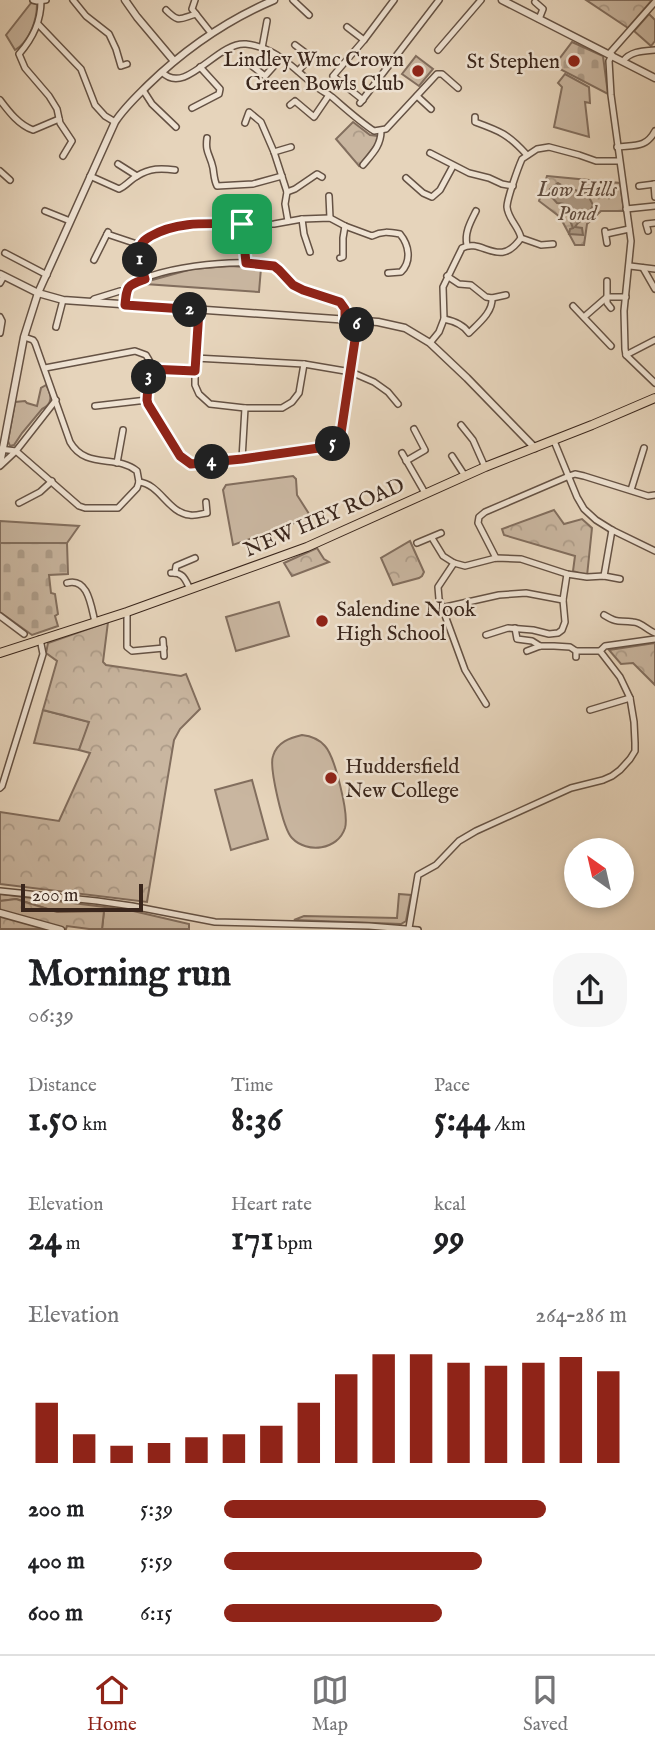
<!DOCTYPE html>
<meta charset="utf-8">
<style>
:root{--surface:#fff;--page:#f6f6f6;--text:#202124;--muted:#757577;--line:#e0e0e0;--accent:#8f2418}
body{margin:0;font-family:"IM FELL English",serif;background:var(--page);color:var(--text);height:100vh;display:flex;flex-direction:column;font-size:26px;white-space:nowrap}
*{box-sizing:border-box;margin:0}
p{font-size:23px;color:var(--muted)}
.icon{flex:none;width:38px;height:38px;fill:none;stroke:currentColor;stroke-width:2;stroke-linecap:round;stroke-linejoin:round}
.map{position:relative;height:930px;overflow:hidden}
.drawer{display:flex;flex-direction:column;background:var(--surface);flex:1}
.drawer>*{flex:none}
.needle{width:46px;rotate:326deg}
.buttons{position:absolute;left:564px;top:838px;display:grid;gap:14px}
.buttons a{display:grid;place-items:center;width:70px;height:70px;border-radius:50%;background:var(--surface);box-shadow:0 4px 10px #0003;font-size:35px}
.scale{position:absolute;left:21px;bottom:18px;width:122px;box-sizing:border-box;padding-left:7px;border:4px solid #3a261c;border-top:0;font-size:19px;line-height:24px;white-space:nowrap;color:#3a261c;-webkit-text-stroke:5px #efe3d3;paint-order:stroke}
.pin{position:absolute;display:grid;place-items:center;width:60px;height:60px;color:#fff;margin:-30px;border-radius:14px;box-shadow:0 4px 10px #0006}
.km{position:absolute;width:35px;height:35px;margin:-18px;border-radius:50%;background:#222;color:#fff;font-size:19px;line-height:35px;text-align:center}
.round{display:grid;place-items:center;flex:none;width:74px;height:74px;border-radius:28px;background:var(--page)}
.head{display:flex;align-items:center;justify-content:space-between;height:119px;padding:0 28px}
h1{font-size:38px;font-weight:700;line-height:52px}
.stats{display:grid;grid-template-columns:repeat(3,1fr);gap:10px;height:119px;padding:7px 28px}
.stats div{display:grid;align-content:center}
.stats b{font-size:35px;font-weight:700}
.stats small{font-size:19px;font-weight:400}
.stats p{font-size:19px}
.chart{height:196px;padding:14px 28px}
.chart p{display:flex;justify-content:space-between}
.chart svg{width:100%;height:126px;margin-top:7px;stroke:var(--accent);stroke-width:6}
ul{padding:0 28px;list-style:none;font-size:23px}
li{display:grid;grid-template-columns:112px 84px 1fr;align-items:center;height:52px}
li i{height:18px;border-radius:9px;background:var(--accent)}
.dock{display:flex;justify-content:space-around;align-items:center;height:98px;border-top:2px solid var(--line);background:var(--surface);font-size:19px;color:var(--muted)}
.dock a{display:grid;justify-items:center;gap:4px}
.dock .active{color:var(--accent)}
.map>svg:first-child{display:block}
.green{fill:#c9b6a0;stroke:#826e5e;stroke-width:2}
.forest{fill:url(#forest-crowns);stroke:#826e5e;stroke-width:2}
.cemetery{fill:url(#cemetery-stones);stroke:#826e5e;stroke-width:2}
.water{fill:#ac9985;stroke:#7e6b5b;stroke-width:2}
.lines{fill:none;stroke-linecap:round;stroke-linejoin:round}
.minor-casing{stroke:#655244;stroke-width:8}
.tertiary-casing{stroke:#655244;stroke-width:9}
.trunk-casing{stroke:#3a261c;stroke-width:10}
.minor{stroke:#efe3d3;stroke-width:5}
.tertiary{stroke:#efe3d3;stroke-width:6}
.trunk{stroke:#e6d4bb;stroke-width:8}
.route-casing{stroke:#fff;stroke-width:14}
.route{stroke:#8f2418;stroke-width:9}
.poi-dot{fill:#8f2418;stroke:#efe3d3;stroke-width:2.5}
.labels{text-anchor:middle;stroke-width:5;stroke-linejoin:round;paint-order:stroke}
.poi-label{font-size:21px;fill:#3a261c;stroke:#efe3d3;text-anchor:end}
.park-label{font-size:21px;font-style:italic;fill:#5e4a3d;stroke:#efe3d3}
.street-label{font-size:21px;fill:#3a261c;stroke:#efe3d3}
</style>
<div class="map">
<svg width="655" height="930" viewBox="0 0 655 930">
<defs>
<pattern id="forest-crowns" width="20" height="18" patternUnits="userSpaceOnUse" patternTransform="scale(1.75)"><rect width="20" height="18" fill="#c9b6a0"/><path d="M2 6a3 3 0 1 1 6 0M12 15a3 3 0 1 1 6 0" fill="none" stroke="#ad9c89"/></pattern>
<pattern id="cemetery-stones" width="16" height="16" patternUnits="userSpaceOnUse" patternTransform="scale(1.75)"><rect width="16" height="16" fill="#c9b6a0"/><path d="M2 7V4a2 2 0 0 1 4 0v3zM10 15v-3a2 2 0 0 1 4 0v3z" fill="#ad9c89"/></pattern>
</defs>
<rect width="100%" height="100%" fill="#e6d4bb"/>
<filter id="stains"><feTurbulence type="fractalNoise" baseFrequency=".00286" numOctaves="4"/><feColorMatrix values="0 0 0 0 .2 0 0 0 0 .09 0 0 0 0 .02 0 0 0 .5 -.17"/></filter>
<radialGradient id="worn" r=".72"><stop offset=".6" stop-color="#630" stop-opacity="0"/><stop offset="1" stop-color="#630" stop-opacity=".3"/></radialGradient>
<g class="green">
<path d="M31 3 37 4C37 21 29 42 15 50L6 35Z"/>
<polygon points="649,14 655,20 655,41 651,46 634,31"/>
<polygon points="416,56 433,69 419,86 402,74"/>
<polygon points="565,74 589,87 590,103 585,102 589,137 554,127 562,87 558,83"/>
<polygon points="230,266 261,268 259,292 145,284 145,282 192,269"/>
<path d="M46 385C52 395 53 404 42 409L22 433 14 445 10 446 8 441 15 402 25 401 27 403 37 406 41 388Z"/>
<polygon points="293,476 296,479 297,495 311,517 233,545 223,490 226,485"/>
<polygon points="0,521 79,526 67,543 0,543"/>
<polygon points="279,602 289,636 236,651 226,617"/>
<polygon points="43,710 90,722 79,750 34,743"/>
<path d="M302 735C311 736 319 739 325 746 335 757 349 814 345 828 338 850 307 854 292 838 283 829 269 767 273 756 277 742 290 738 302 735Z"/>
<polygon points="252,780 268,839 231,850 215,790"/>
<polygon points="0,894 129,910 189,924 189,929 102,929 104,911 57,912 16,899 0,901"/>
<polygon points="399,894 411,895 406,921 401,924 294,920 304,916 397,918"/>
</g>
<g class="forest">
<polygon points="586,0 652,0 628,28"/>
<polygon points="353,122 370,135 378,136 378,141 359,166 336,139"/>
<polygon points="547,176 620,183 624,211 601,211 587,224 584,245 575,245 560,217 539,201"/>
<polygon points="554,510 564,524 582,519 592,528 587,576 573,571 575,556 504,535 502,529"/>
<polygon points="410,541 424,572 422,576 419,578 393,585 381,558"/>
<polygon points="317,548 324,559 329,562 292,576 284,563"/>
<polygon points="108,622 103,662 106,665 181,676 186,674 200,709 180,729 174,740 147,902 0,884 0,812 59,821 90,753 79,750 89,722 43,710 57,661 46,653 48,643"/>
<polygon points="655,643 655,685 633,663 621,664 609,650"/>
<polygon points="16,899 57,912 104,911 102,929 89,929 67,926 66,929 0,929 0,901"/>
</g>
<g class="cemetery">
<polygon points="572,42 603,56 608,94 554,66"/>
<polygon points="0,543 67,543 68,574 49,575 51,593 55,594 58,614 55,616 58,626 32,635 0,612"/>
</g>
<path class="water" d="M558 183 567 188 587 193 593 205C591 209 590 213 587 216 582 221 578 221 575 227L582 228 583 235 569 234 570 229 573 228C572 225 570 222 570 219 568 207 573 204 557 203L549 194 550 189Z"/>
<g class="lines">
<defs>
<g id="minor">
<polyline points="33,0 37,1 46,0"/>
<polyline points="73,0 86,16 109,34 116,49 121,66 127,64"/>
<polyline points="195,0 192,9 211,33"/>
<polyline points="293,0 309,15"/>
<path d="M41 1C41 22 33 38 19 54L25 68 49 96 57 109 60 123 72 141 63 156"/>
<polyline points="535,2 543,9 539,19"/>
<path d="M166 10C179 23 179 19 196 14"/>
<polyline points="38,24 81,69 95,105 105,116 115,122"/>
<polyline points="347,27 364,40"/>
<polyline points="295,45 311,57 298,71"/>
<polyline points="262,48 267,21"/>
<polyline points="438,50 481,0"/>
<polyline points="609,54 655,2"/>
<polyline points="612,55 609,61 611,95 631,241 624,311 625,349 626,355 655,383"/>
<path d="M623 61C631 51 643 51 655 50"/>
<polyline points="252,66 265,76 281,58"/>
<path d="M162 72C186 97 217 41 246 44 275 47 293 68 314 85 320 90 326 93 332 97 346 109 359 121 374 131L386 129 437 74H442L458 88"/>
<polyline points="143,90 152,104 176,127"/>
<polyline points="417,96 431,109"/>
<path d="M0 100C9 112 19 125 33 130L59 119"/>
<polyline points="363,100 333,76 364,40 394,0"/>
<polyline points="360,103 439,0"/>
<polyline points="290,105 295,101 314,117 329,95"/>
<polyline points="192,108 219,94 220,89 200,67"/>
<path d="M475 117V122C500 131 508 134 527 155"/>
<polyline points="245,123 249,112 261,122 274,152 287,192 285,204 288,221"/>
<path d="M207 138C205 153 210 154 213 168 214 174 214 180 217 186L253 184 282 176"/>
<path d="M617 147C635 145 646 148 655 131"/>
<polyline points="274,152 291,147"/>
<polyline points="430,153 469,173 489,178 502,184 513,186"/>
<polyline points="118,164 137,176"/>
<path d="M363 165C372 154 381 146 381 131"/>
<polyline points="0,171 10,180"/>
<path d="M90 176 119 189C126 186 130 180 137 176 150 168 161 168 175 170"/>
<polyline points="406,178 423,193 432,197 440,190 453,166"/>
<polyline points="654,184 655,197"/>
<polyline points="639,186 655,184"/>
<polyline points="287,192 295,189 317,174 322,177"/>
<polyline points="329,196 330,218"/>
<polyline points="626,209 655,206"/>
<polyline points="45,211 70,221"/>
<polyline points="302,219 304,234 310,252"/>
<polyline points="242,224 246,263"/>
<polyline points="605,231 607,243"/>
<polyline points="648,231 646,224 655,223"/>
<polyline points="107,234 140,245"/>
<polyline points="606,234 629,229"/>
<polyline points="521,238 541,245 553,244"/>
<path d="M467 245C464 233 471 221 476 211"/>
<polyline points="5,253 47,275"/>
<polyline points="340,258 343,257 343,238 345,226"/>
<polyline points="94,260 108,232"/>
<polyline points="630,266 655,269"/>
<polyline points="643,268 655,289"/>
<polyline points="447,276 459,284 471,285 486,297 492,298 506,295"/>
<path d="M145 279C142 269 136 254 141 244 146 233 172 226 183 225L274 224 302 219 330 218 345 226 372 236C382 231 389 232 400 234 409 245 412 261 401 272L388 273"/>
<polyline points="607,281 607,303 611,308"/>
<polyline points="0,283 4,276"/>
<path d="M91 302 94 299 120 291H126C141 267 246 257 272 266 284 270 291 285 306 292 315 295 336 298 342 304 346 308 345 315 345 320"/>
<polyline points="573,306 611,346"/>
<polyline points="199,310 195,371 195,385 199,394 210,404 245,408 282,408 292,402 299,393 304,364"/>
<polyline points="0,317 2,321 0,333"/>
<polyline points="584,317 607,297 626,297"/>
<path d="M444 319C454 321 463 324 469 333 479 323 493 312 492 298"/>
<polyline points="56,327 63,300"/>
<path d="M24 337 33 340 35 343 70 442C86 470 117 454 137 471L139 482"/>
<path d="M430 343 439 332 444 319 443 287 462 248C482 237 499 270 521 238 519 227 508 219 507 207 507 199 518 168 522 159L537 149 549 147 579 155 596 161H619"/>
<polyline points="626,355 655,340"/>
<polyline points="195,358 304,364 351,372 374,382 388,392 398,404"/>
<polyline points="45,368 135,351 146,355 149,360 147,400 148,404 180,456 191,464 242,459 326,447 336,441 341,433 358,320"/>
<polyline points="149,369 195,371"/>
<polyline points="95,406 147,400"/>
<polyline points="461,425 473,440 485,467"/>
<polyline points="554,441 577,497 584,509 596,520 612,530 655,551"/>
<polyline points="0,449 16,451 79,506 85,508 118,508 137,488 139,482"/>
<polyline points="402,453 425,493"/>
<polyline points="452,456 465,476"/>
<polyline points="242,459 245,408"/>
<polyline points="406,461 425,450 414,429"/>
<polyline points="117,463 123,430"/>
<polyline points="0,466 16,451 56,400"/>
<path d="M139 482C160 484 168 513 190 515 195 516 201 514 207 513L206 502"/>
<polyline points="631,490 644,448"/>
<polyline points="19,503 40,492 52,481"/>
<polyline points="432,538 443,556 454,563 465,566 496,558 521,559 567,574 587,577 604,576 620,579"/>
<polyline points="417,543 441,533"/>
<polyline points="496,558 478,523 479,517 485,512 569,476 575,474 584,476 648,496 655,495"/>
<polyline points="454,563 438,587 439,599 465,670 486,704"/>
<path d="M171 573C183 572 185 579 190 589"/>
<polyline points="175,573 176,566 195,558"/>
<polyline points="604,576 612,530"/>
<path d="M67 583C88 577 91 606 95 622"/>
<polyline points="441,608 499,595 526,593 563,600"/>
<polyline points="127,612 127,647 132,651 164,648"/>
<path d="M604 615C619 624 618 620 633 622 641 622 647 630 655 633"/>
<polyline points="0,616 24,634"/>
<polyline points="515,628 517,639 532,641 540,646"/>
<polyline points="486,635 508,628 533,630 549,634 558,633 562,630 565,622 563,600 567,574"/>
<polyline points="163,640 164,656"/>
<polyline points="527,651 540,646 554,646 570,647 576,651"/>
<polyline points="576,657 576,651 600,651"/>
<polyline points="590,710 630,698"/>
<polyline points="0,788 2,786 43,654 40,639"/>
<polyline points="0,891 97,901 132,906 215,922 369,926 418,930"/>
<polyline points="409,928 418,875 436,865 459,841 476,831 571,788 603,780 612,776 620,770 630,759 635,751 635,743 634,722 630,698 620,677 600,651 605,646 655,639"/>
</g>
<g id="tertiary">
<polyline points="125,0 137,17 174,61"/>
<polyline points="502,0 655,78"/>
<polyline points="0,274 38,293 63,300 378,322 405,328 430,343 467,378 535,448"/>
<path d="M0 464 24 337 38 293 115 122C124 108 136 97 148 85 185 49 225 21 274 0"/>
<polyline points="0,913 61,930"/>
</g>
<polyline id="trunk" points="0,653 127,612 307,547 485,467 592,425 655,398"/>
</defs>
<use href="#minor" class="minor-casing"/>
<use href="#tertiary" class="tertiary-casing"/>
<use href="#trunk" class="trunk-casing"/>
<use href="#minor" class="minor"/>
<use href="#tertiary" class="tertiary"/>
<use href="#trunk" class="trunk"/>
</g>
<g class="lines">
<defs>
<path id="route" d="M242 224 246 263 274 266 279 270 293 285 303 290 340 302 345 309V320H358L341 433 335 441 326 447 242 459 191 464 180 456 148 404 147 400 149 369 195 371 199 310 125 305C127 285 127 286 145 279 142 269 138 257 140 247 142 241 146 239 151 236 179 220 211 224 242 224Z"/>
</defs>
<use href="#route" class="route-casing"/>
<use href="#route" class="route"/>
</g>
<g class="poi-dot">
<circle cx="574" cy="61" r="7"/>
<circle cx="418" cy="71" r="7"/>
<circle cx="322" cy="621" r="7"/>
<circle cx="331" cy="778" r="7"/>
</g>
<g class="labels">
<g class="poi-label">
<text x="404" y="66">Lindley Wmc Crown<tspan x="404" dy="24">Green Bowls Club</tspan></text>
<text x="560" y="68">St Stephen</text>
<text x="336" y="616" text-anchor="start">Salendine Nook<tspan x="336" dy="24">High School</tspan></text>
<text x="345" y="773" text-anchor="start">Huddersfield<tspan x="345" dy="24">New College</tspan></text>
</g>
<g class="park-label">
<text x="577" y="196">Low Hills<tspan x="577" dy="24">Pond</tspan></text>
</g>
<g class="street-label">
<text transform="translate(324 517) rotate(-23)" y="7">NEW HEY ROAD</text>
</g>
</g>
<rect width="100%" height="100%" filter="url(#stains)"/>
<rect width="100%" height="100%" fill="url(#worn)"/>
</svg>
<div class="buttons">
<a><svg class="needle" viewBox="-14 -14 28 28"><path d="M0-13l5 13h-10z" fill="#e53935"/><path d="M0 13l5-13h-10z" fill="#757577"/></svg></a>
</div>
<div class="scale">200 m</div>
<div class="pin" style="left:242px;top:224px;background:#1e9e55"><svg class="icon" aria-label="arrive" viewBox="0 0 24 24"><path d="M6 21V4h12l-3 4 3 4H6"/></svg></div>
<b class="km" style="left:140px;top:260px">1</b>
<b class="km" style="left:190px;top:310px">2</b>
<b class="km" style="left:149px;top:377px">3</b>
<b class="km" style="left:212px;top:462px">4</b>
<b class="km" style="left:333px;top:444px">5</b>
<b class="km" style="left:357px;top:325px">6</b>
</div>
<section class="drawer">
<div class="head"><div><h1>Morning run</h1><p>06:39</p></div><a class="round"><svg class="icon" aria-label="share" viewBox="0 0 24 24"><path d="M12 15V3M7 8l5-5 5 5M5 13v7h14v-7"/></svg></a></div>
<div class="stats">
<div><p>Distance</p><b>1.50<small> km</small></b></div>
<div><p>Time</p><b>8:36</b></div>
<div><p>Pace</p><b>5:44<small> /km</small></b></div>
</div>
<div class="stats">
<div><p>Elevation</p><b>24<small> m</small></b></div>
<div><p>Heart rate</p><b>171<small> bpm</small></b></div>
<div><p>kcal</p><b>99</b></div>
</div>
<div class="chart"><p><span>Elevation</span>264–286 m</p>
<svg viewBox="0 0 160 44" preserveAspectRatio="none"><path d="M5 44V23M15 44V34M25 44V38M35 44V37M45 44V35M55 44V34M65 44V31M75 44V23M85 44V13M95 44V6M105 44V6M115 44V9M125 44V10M135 44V9M145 44V7M155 44V12"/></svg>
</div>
<ul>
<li><b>200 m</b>5:39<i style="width:80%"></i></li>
<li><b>400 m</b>5:59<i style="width:64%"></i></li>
<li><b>600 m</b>6:15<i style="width:54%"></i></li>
</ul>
</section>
<nav class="dock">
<a class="active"><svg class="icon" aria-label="home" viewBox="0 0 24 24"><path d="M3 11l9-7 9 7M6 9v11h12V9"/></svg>Home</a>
<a><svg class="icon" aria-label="map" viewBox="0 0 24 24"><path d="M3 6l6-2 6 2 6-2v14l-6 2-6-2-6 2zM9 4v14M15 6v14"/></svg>Map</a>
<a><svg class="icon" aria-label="saved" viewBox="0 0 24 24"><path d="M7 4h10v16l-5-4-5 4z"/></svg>Saved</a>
</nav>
